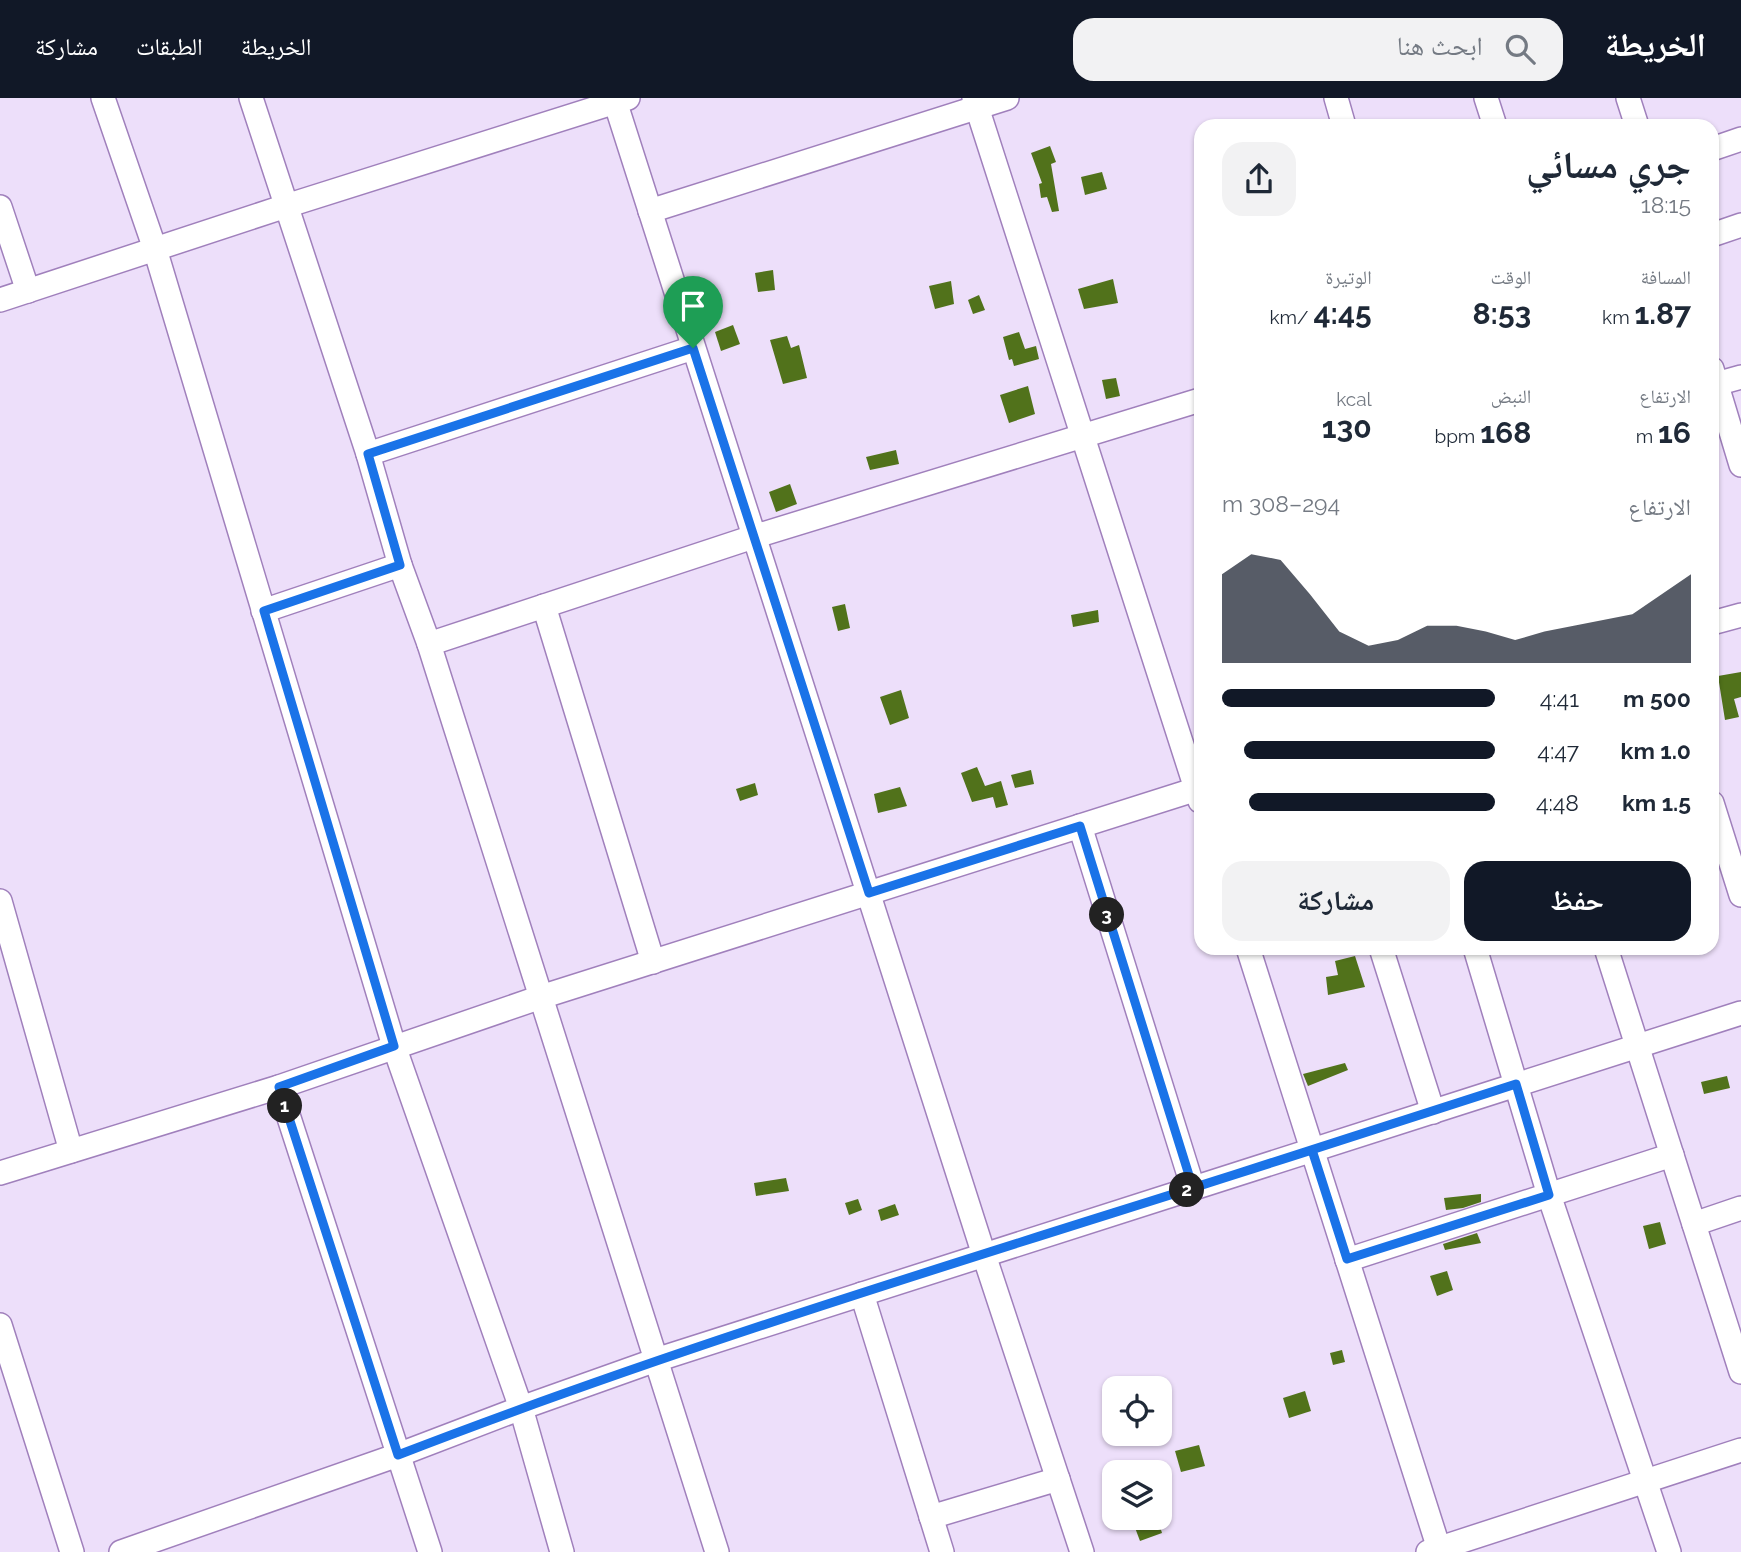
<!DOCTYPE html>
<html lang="ar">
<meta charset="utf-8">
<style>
:root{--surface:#fff;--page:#f2f2f3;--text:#1f2937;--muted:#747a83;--accent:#111827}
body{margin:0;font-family:Raleway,"Noto Naskh Arabic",sans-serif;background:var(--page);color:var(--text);direction:rtl;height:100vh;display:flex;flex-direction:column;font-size:26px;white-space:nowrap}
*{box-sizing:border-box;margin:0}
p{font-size:23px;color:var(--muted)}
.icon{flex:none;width:38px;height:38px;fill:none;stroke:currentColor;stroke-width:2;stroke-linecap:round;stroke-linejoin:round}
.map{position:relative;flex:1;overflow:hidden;direction:ltr}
.drawer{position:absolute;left:1194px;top:21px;width:525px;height:836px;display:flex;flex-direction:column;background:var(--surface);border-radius:21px;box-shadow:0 2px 5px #0004;direction:rtl}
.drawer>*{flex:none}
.fabs{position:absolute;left:1102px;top:1278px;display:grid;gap:14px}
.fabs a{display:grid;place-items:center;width:70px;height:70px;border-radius:14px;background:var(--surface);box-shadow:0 2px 5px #0004;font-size:35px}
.pin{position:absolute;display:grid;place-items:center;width:60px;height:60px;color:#fff;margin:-72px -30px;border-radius:50% 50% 50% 0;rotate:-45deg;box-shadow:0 0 7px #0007}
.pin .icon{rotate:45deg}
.km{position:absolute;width:35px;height:35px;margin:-18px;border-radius:50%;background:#222;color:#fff;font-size:19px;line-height:35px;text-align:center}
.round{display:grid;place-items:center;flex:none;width:74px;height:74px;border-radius:21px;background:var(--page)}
.summary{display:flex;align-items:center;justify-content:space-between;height:119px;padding:0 28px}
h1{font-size:38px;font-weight:700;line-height:52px}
.metrics{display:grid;grid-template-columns:repeat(3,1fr);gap:10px;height:119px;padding:7px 28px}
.metrics div{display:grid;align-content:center}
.metrics b{font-size:30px;font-weight:700}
.metrics small{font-size:19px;font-weight:400}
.metrics p{font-size:19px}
.chart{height:196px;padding:14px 28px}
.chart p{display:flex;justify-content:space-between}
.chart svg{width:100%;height:126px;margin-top:7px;fill:var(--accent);opacity:.7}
.cta{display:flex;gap:14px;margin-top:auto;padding:14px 28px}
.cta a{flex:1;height:80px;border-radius:21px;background:var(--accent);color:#fff;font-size:28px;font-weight:700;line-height:80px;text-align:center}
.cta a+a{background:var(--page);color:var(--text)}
ul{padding:0 28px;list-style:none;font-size:23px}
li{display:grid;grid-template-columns:112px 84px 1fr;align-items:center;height:52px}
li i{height:18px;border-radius:9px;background:var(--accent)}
header{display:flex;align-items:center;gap:42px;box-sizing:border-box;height:98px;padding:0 35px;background:var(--accent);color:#fff}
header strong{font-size:33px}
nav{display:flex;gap:38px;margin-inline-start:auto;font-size:24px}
.search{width:490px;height:63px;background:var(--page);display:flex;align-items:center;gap:18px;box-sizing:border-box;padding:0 24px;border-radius:21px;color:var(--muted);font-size:26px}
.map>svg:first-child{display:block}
.building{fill:#51721b}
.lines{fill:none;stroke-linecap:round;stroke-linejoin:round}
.minor-casing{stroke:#a080bc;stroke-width:26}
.minor{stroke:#fff;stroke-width:23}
.route-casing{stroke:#fff;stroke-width:14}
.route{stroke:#1a73e8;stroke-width:9}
</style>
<header>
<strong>الخريطة</strong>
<div class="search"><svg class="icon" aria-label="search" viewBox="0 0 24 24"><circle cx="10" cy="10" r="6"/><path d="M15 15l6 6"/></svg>ابحث هنا</div>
<nav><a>الخريطة</a><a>الطبقات</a><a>مشاركة</a></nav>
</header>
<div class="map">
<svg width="1741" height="1454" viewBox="0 0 1741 1454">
<rect width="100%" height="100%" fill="#eddffa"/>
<g class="building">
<polygon points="1050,48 1056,64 1051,66 1059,113 1052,114 1047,99 1041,100 1039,86 1042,85 1031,55"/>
<polygon points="1102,74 1107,91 1085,97 1081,79"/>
<polygon points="773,172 775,192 758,194 755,175"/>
<polygon points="1113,181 1118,205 1084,211 1078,191"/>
<polygon points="951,183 954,206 935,211 929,188"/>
<polygon points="979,197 985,212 973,216 968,202"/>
<polygon points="733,227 740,246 721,253 715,234"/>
<polygon points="1019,234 1025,251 1036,248 1039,261 1014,268 1012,261 1009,262 1003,239"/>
<polygon points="787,238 791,250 799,247 807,280 783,286 770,242"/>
<polygon points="1116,280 1120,298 1106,301 1102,282"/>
<polygon points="1028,288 1035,316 1009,325 1000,297"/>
<polygon points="896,352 899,366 870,372 866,359"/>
<polygon points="790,386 797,406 776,414 769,394"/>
<polygon points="845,506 850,530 838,533 832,509"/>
<polygon points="1098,512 1099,524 1073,529 1071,517"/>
<polygon points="1741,574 1741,599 1734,601 1739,619 1725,622 1718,578"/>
<polygon points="901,592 909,620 890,627 880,599"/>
<polygon points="977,669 985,688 1001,683 1008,707 996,710 993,699 972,704 961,675"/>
<polygon points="1031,672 1034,686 1015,690 1011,677"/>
<polygon points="755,685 758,697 740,703 736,691"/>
<polygon points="900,689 907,708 878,715 874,696"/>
<polygon points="1355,858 1365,889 1328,897 1326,879 1338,877 1335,863"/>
<polygon points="1345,965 1348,972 1308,988 1303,976"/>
<polygon points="1727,978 1730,990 1704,996 1701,984"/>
<polygon points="786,1080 789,1093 756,1098 754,1085"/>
<polygon points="1481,1096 1481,1104 1463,1110 1446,1112 1444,1100"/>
<polygon points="858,1101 862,1112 849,1117 845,1105"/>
<polygon points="895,1106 899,1117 881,1123 878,1112"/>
<polygon points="1660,1124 1666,1146 1649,1151 1643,1128"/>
<polygon points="1477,1135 1481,1145 1445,1152 1443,1146"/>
<polygon points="1447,1173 1453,1192 1437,1198 1430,1178"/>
<polygon points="1342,1252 1345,1264 1333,1267 1330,1255"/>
<polygon points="1305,1293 1311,1313 1289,1320 1283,1300"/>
<polygon points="1199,1347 1205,1368 1181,1374 1175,1353"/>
<polygon points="1131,1419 1157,1419 1162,1435 1140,1443"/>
</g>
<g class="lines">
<defs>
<g id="minor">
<polyline points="103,0 155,151 394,948 521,1310 562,1454"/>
<polyline points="251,0 368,356 400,467 429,546 717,1454"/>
<polyline points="614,0 984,1157 1082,1454"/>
<polyline points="974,0 1200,703"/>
<polyline points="1336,0 1344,28"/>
<polyline points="1486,0 1495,28"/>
<polyline points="1628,0 1637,28"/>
<polyline points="1712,51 1741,41"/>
<polyline points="0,109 28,193"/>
<polyline points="650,113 1007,0"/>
<polyline points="1712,137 1741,127"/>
<polyline points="0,202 286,108 628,0"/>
<polyline points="1712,271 1741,367"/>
<polyline points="1716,286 1741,279"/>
<polyline points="368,356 693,250"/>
<polyline points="544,508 653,864"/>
<polyline points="263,513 400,467"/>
<polyline points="1712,525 1741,517"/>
<polyline points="429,546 753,439 1200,302"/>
<polyline points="1712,705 1741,797"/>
<polyline points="1080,728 1193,1090"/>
<polyline points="0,803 71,1053"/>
<polyline points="1248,850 1440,1454"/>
<polyline points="1381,850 1433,1014"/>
<polyline points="1475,850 1549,1097 1669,1454"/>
<polyline points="1606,850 1741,1274"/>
<polyline points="279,989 430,1454"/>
<polyline points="0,1075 279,989 541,899 1200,690"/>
<polyline points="1694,1126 1741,1110"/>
<polyline points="1347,1162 1672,1057"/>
<polyline points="862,1196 942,1454"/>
<polyline points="0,1227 72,1454"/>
<polyline points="931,1419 1058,1381"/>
<polyline points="121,1454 398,1357 521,1310 656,1262 1741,915"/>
<polyline points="1428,1454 1741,1352"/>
</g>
</defs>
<use href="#minor" class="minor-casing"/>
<use href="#minor" class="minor"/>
</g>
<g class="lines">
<defs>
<path id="route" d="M693 250 368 356 400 467 264 513 394 948 279 989 398 1357C698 1241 1006 1150 1312 1052L1347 1161 1549 1097 1516 986 1193 1090 1080 728 869 795 693 250"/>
</defs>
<use href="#route" class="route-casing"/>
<use href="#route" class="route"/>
</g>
</svg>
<div class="fabs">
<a><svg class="icon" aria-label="locate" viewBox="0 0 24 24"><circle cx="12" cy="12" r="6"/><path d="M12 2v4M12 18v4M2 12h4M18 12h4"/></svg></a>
<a><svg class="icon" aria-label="layers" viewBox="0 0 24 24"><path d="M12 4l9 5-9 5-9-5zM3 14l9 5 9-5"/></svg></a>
</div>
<div class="pin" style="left:693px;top:250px;background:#1e9e55"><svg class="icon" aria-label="arrive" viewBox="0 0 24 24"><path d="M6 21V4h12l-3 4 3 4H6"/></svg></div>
<b class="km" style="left:285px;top:1008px">1</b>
<b class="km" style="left:1187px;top:1092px">2</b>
<b class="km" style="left:1107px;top:817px">3</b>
<section class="drawer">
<div class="summary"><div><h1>جري مسائي</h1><p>18:15</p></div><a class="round"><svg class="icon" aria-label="share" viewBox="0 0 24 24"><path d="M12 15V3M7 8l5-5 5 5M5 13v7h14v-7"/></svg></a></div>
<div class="metrics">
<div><p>المسافة</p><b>1.87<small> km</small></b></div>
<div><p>الوقت</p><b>8:53</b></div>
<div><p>الوتيرة</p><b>4:45<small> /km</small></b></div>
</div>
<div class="metrics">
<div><p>الارتفاع</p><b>16<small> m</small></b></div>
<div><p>النبض</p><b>168<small> bpm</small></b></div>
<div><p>kcal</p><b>130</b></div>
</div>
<div class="chart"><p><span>الارتفاع</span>294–308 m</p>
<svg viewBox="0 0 160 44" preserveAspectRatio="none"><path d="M0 44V13L10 6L20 8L30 20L40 33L50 38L60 36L70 31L80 31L90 33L100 36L110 33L120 31L130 29L140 27L150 20L160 13V44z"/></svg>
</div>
<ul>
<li><b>500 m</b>4:41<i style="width:100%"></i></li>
<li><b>1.0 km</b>4:47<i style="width:92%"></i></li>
<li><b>1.5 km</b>4:48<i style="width:90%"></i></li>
</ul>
<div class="cta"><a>حفظ</a><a>مشاركة</a></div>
</section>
</div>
